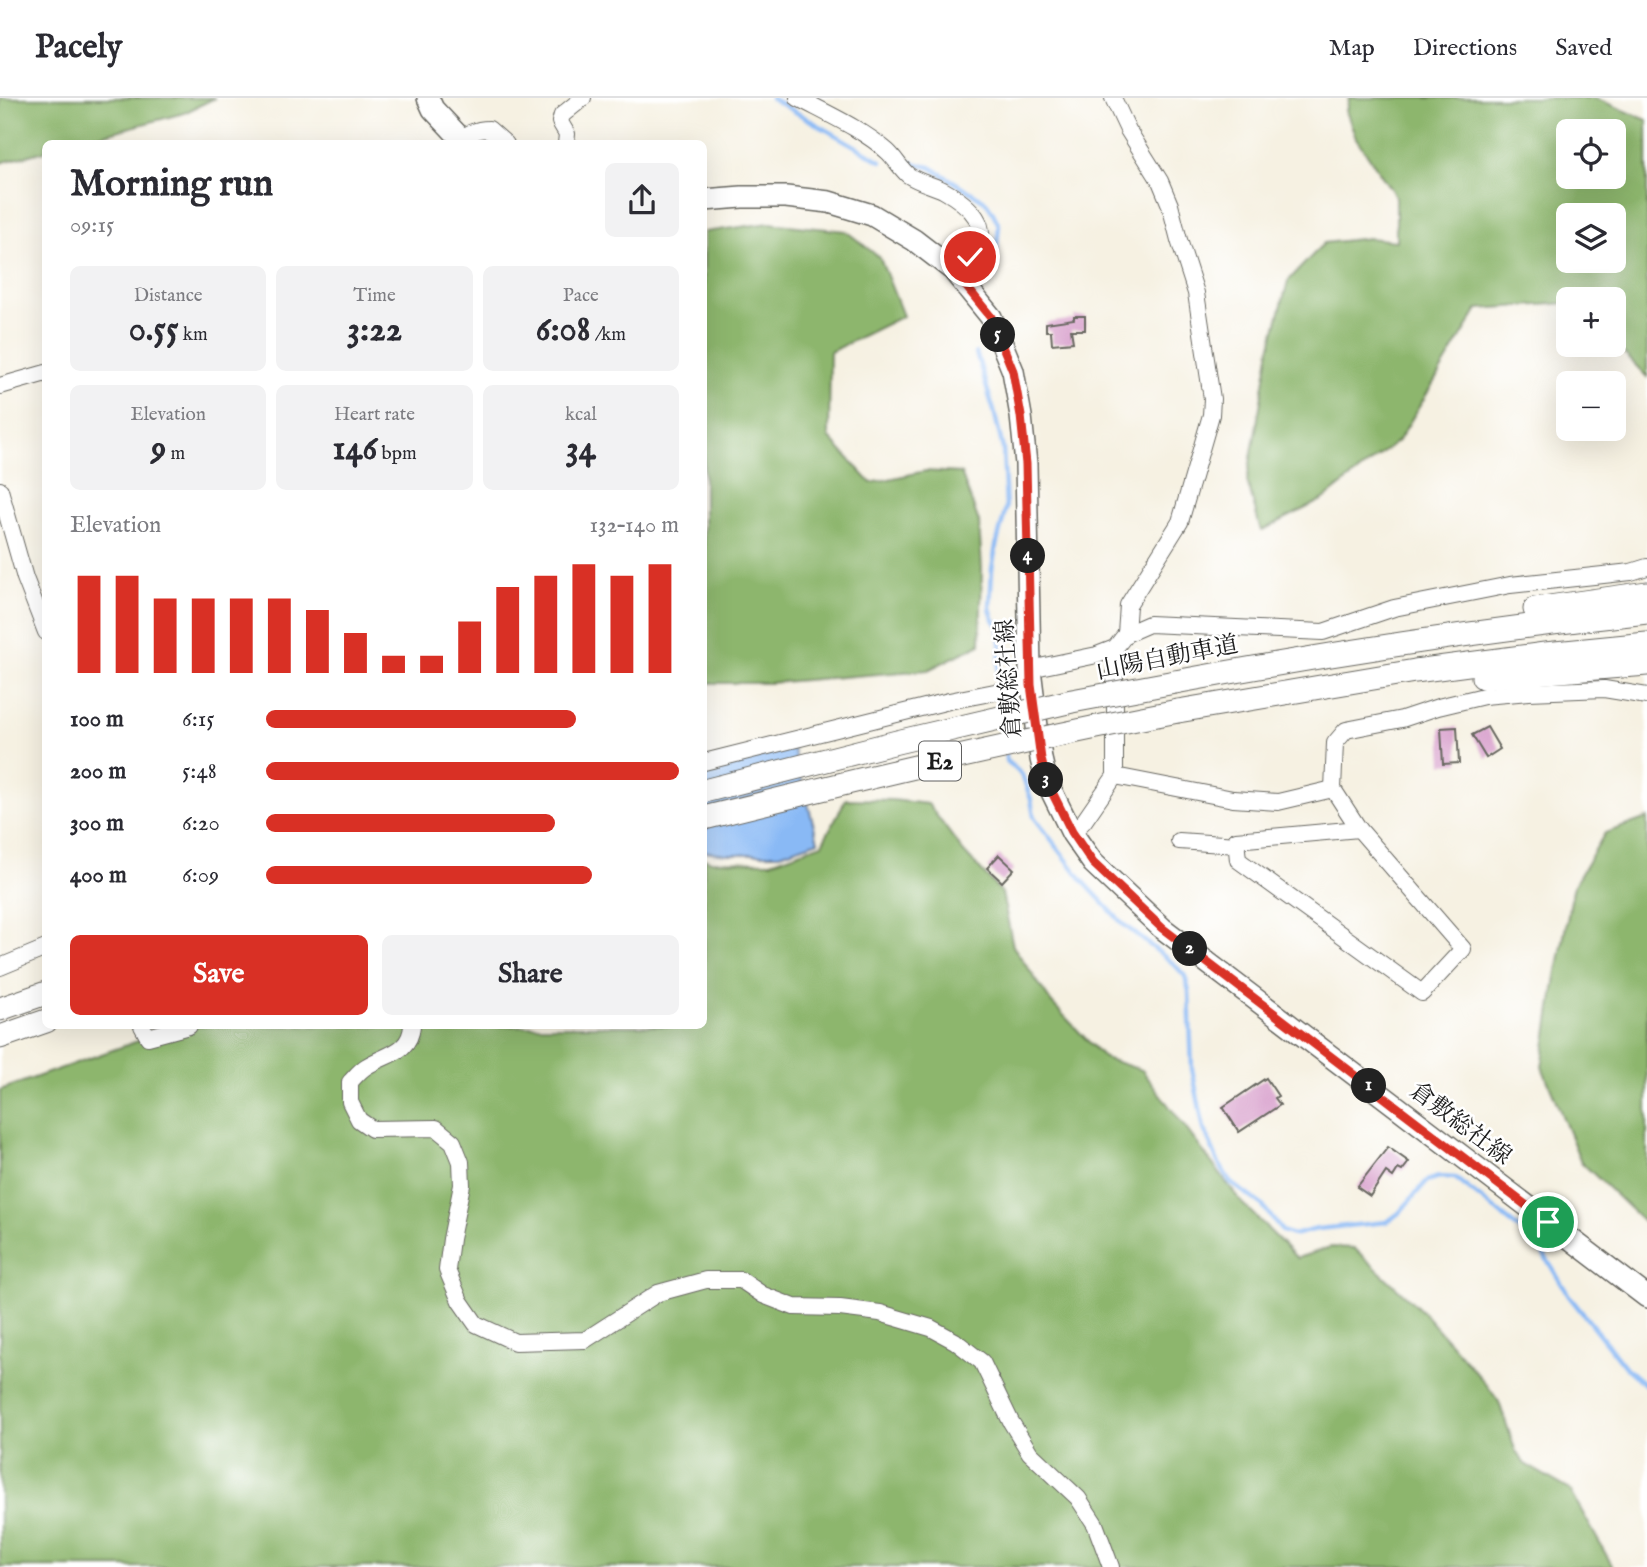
<!DOCTYPE html>
<meta charset="utf-8">
<style>
:root{--surface:#fff;--page:#f2f2f3;--text:#2b2b33;--muted:#7c7c81;--line:#e1e1e2;--accent:#d93025}
body{margin:0;font-family:"IM FELL English","Noto Serif JP",serif;background:var(--page);color:var(--text);height:100vh;display:flex;flex-direction:column;font-size:26px;white-space:nowrap}
*{box-sizing:border-box;margin:0}
p{font-size:23px;color:var(--muted)}
.icon{flex:none;width:38px;height:38px;fill:none;stroke:currentColor;stroke-width:2;stroke-linecap:round;stroke-linejoin:round}
.map{position:relative;flex:1;overflow:hidden}
.sheet{position:absolute;left:42px;top:42px;width:665px;height:889px;display:flex;flex-direction:column;background:var(--surface);border-radius:10px;box-shadow:0 7px 28px #0002}
.sheet>*{flex:none}
.buttons{position:absolute;left:1556px;top:21px;display:grid;gap:14px}
.buttons a{display:grid;place-items:center;width:70px;height:70px;border-radius:10px;background:var(--surface);box-shadow:0 7px 28px #0002;font-size:35px}
.pin{position:absolute;display:grid;place-items:center;width:60px;height:60px;color:#fff;margin:-30px;border:4px solid #fff;border-radius:50%;box-shadow:0 2px 7px #0007}
.km{position:absolute;width:35px;height:35px;margin:-18px;border-radius:50%;background:#222;color:#fff;font-size:19px;line-height:35px;text-align:center}
.round{display:grid;place-items:center;flex:none;width:74px;height:74px;border-radius:10px;background:var(--page)}
.overview{display:flex;align-items:center;justify-content:space-between;height:119px;padding:0 28px}
h1{font-size:38px;font-weight:700;line-height:52px}
.metrics{display:grid;grid-template-columns:repeat(3,1fr);gap:10px;height:119px;padding:7px 28px}
.metrics div{display:grid;align-content:center;border-radius:10px;background:var(--page);text-align:center}
.metrics b{font-size:35px;font-weight:700}
.metrics small{font-size:19px;font-weight:400}
.metrics p{font-size:19px}
.chart{height:196px;padding:14px 28px}
.chart p{display:flex;justify-content:space-between}
.chart svg{width:100%;height:126px;margin-top:7px;stroke:var(--accent);stroke-width:6}
.cta{display:flex;gap:14px;margin-top:auto;padding:14px 28px}
.cta a{flex:1;height:80px;border-radius:10px;background:var(--accent);color:#fff;font-size:28px;font-weight:700;line-height:80px;text-align:center}
.cta a+a{background:var(--page);color:var(--text)}
ul{padding:0 28px;list-style:none;font-size:23px}
li{display:grid;grid-template-columns:112px 84px 1fr;align-items:center;height:52px}
li i{height:18px;border-radius:9px;background:var(--accent)}
header{display:flex;align-items:center;gap:42px;box-sizing:border-box;height:98px;padding:0 35px;background:var(--surface);border-bottom:2px solid var(--line)}
header strong{font-size:33px}
nav{display:flex;gap:38px;margin-inline-start:auto;font-size:24px}
.map>svg:first-child{display:block}
.forest{fill:#8db66d;stroke:#546944;stroke-width:2;fill-rule:evenodd}
.water{fill:#89b9f5;stroke:#526a88;stroke-width:2}
.lines{fill:none;stroke-linecap:round;stroke-linejoin:round}
.stream{stroke:#89b9f5;stroke-width:4.5}
.building{fill:#d9a2cd}
.minor-casing{stroke:#686761;stroke-width:18}
.major-casing{stroke:#686761;stroke-width:24}
.highway-casing{stroke:#686761;stroke-width:25}
.minor{stroke:#fff;stroke-width:16}
.major{stroke:#fff;stroke-width:21}
.highway{stroke:#fff;stroke-width:23}
.highway-bridge-casing{stroke:#686761;stroke-width:25;stroke-linecap:butt}
.highway-bridge{stroke:#fff;stroke-width:23}
.route-casing{stroke:#fff;stroke-width:14}
.route{stroke:#d93025;stroke-width:9}
.labels{text-anchor:middle;stroke-width:5;stroke-linejoin:round;paint-order:stroke}
.shield{fill:#fff;stroke:#606060;stroke-width:2}
.shield-label{font-size:23px;font-weight:bold;fill:#1c1c1c}
.street-label{font-size:24px;fill:#1c1c1c;stroke:#fff}
</style>
<header>
<strong>Pacely</strong>
<nav><a>Map</a><a>Directions</a><a>Saved</a></nav>
</header>
<div class="map">
<svg width="1647" height="1469" viewBox="0 0 1647 1469">
<rect width="100%" height="100%" fill="#fff"/>
<filter id="ink" filterUnits="userSpaceOnUse"><feTurbulence type="fractalNoise" baseFrequency=".0143" numOctaves="2"/><feDisplacementMap in="SourceGraphic" scale="14" xChannelSelector="R" yChannelSelector="G"/><feConvolveMatrix kernelMatrix="1 2 1 2 8 2 1 2 1" color-interpolation-filters="sRGB"/></filter>
<filter id="wash" filterUnits="userSpaceOnUse"><feTurbulence type="fractalNoise" baseFrequency=".00686" numOctaves="4" result="noise"/><feDisplacementMap in="SourceGraphic" scale="28" xChannelSelector="R" yChannelSelector="G"/><feGaussianBlur stdDeviation="1.57" result="paint"/><feColorMatrix in="noise" values="0 0 0 0 0 0 0 0 0 0 0 0 0 0 0 0 0 1.4 0 .05"/><feComposite in="paint" operator="in"/></filter>
<g filter="url(#wash)">
<rect width="100%" height="100%" fill="#f6f1e2"/>
<g class="forest">
<polygon points="0,0 215,0 184,15 72,45 46,46 45,53 0,65"/>
<path d="M1349 0H1595L1647 22V279L1614 245V201H1568V205L1478 211 1399 342 1324 401 1261 433 1247 383 1270 251 1288 183 1324 145 1369 140 1396 143V99L1356 40 1346 13ZM1568 33H1614V79H1568ZM1568 117H1614V163H1568Z"/>
<polygon points="769,125 846,133 880,160 903,218 830,254 829,339 871,385 925,373 961,375 979,424 982,471 980,546 928,572 769,585 704,585 704,134"/>
<polygon points="846,701 892,702 928,706 963,753 1002,795 1013,848 1052,905 1104,960 1142,972 1242,1105 1297,1160 1331,1149 1354,1150 1422,1213 1487,1287 1499,1304 1516,1354 1525,1366 1570,1392 1613,1469 0,1469 0,992 180,928 704,928 704,760 711,763 771,764 822,746"/>
<polygon points="1647,720 1647,1127 1581,1064 1542,969 1556,878 1574,787 1605,735"/>
</g>
<polygon class="water" points="793,650 818,743 780,756 727,756 704,753 704,673"/>
<g class="lines">
<g class="stream">
<polyline points="771,0 881,63"/>
<polyline points="909,64 930,69 985,103 992,113 999,127 994,180"/>
<polyline points="976,255 994,313 1003,351 1006,410 996,448 992,471 990,510 993,520 999,529 1001,544 998,577"/>
<polyline points="1006,657 1006,662 1022,677 1031,701 1034,719 1083,783 1123,826 1174,866 1185,878 1189,893 1192,971 1204,1031 1218,1064 1231,1085 1262,1107 1282,1133 1293,1137 1317,1131 1387,1124 1399,1115 1427,1083 1439,1079 1455,1080 1537,1145 1569,1198 1626,1270 1647,1288"/>
</g>
</g>
<g id="blocks">
<g class="building">
<polygon points="1074,218 1085,218 1085,232 1071,232 1073,244 1052,246 1051,233 1046,233 1046,225 1074,221"/>
<polygon points="1457,629 1459,665 1443,666 1441,630"/>
<polygon points="1487,629 1500,651 1486,660 1472,637"/>
<polygon points="999,757 1014,771 1002,784 987,770"/>
<polygon points="1266,980 1278,998 1275,1000 1280,1007 1239,1034 1223,1009"/>
<polygon points="1388,1049 1409,1064 1402,1073 1398,1071 1393,1079 1386,1074 1370,1098 1357,1089"/>
</g>
</g>
</g>
<g filter="url(#ink)">
<use href="#blocks" fill-opacity="0" stroke="#686761" stroke-width="2"/>
<g class="lines">
<defs>
<g id="minor">
<path d="M798 0C826 15 864 32 887 53 895 60 900 70 908 77 918 84 932 87 943 92 968 106 997 129 970 158 965 163 958 168 953 172"/>
<polyline points="1113,0 1128,32 1160,83 1170,107 1179,142 1196,195 1212,301 1211,317 1180,424 1128,507 1126,536"/>
<path d="M455 46C465 36 475 31 489 31L506 46"/>
<polyline points="566,46 567,36 560,24 562,17 583,0"/>
<polyline points="0,288 46,275"/>
<polyline points="0,392 25,480 46,534"/>
<polyline points="1030,571 1097,557 1115,550 1126,536 1149,526 1323,534 1394,510 1510,487 1631,474 1647,469"/>
<polyline points="704,664 949,603 1031,587"/>
<polyline points="1115,678 1233,701 1278,704 1333,691"/>
<polygon points="1359,731 1463,851 1422,895 1238,762 1236,742"/>
<polyline points="1359,731 1333,691 1335,645 1346,632 1402,621 1438,609 1484,598 1529,594 1604,591 1647,598"/>
<polyline points="1072,735 1084,723 1115,678 1115,550"/>
<polyline points="1179,743 1237,747"/>
<polyline points="0,869 46,850"/>
<polyline points="142,928 148,939 189,928"/>
<path d="M412 928C410 955 386 956 367 968 360 972 355 979 350 984V1004L359 1022 372 1031 436 1030 453 1044 461 1064 462 1087 451 1141 447 1172 460 1203 476 1226 515 1244 585 1242 658 1195 706 1182H741L763 1197 794 1209 840 1210 880 1215 931 1230 955 1243 982 1264 1011 1324 1030 1355 1078 1400 1095 1426 1111 1469"/>
</g>
<g id="major">
<polyline points="428,0 433,11 466,46"/>
<polyline points="704,102 742,99 786,99 829,104 872,117 914,142 953,172 991,219 1013,273 1021,318 1026,366 1030,571 1041,661 1046,682 1072,735 1093,765 1162,830 1647,1199"/>
</g>
<g id="highway">
<polyline points="1535,511 1647,495"/>
<polyline points="1483,579 1647,566"/>
<path d="M1175 584C1332 555 1488 531 1647 514"/>
<polyline points="1178,613 1415,573 1545,556 1647,546"/>
<polyline points="0,911 46,895"/>
<polyline points="0,939 46,923"/>
</g>
</defs>
<use href="#minor" class="minor-casing"/>
<use href="#major" class="major-casing"/>
<use href="#highway" class="highway-casing"/>
<use href="#minor" class="minor"/>
<use href="#major" class="major"/>
<use href="#highway" class="highway"/>
<defs>
<g id="highway-bridge">
<polyline points="704,693 897,644 1072,603 1175,584"/>
<path d="M704 720C861 681 1019 643 1178 613"/>
</g>
</defs>
<use href="#highway-bridge" class="highway-bridge-casing"/>
<use href="#highway-bridge" class="highway-bridge"/>
</g>
</g>
<g class="lines" filter="url(#ink)">
<defs>
<polyline id="route" points="970,159 953,172 991,219 1013,273 1021,318 1026,366 1031,587 1041,661 1046,682 1072,734 1093,765 1162,830 1548,1124"/>
</defs>
<use href="#route" class="route-casing"/>
<use href="#route" class="route"/>
</g>
<g class="labels">
<rect class="shield" x="919" y="643.5" width="42" height="39" rx="5"/>
<g class="shield-label">
<text x="940" y="671">E2</text>
</g>
<g class="street-label">
<text transform="translate(1167 559) rotate(-11)" y="8">山陽自動車道</text>
<text transform="translate(1008 581) rotate(-94)" y="8">倉敷総社線</text>
<text transform="translate(1461 1025) rotate(37)" y="8">倉敷総社線</text>
</g>
</g>
</svg>
<div class="buttons">
<a><svg class="icon" aria-label="locate" viewBox="0 0 24 24"><circle cx="12" cy="12" r="6"/><path d="M12 2v4M12 18v4M2 12h4M18 12h4"/></svg></a>
<a><svg class="icon" aria-label="layers" viewBox="0 0 24 24"><path d="M12 4l9 5-9 5-9-5zM3 14l9 5 9-5"/></svg></a>
<a>+</a>
<a>−</a>
</div>
<div class="pin" style="left:1548px;top:1124px;background:#1e9e55"><svg class="icon" aria-label="arrive" viewBox="0 0 24 24"><path d="M6 21V4h12l-3 4 3 4H6"/></svg></div>
<div class="pin" style="left:970px;top:159px;background:#d93025"><svg class="icon" aria-label="check" viewBox="0 0 24 24"><path d="M5 12l5 5 9-10"/></svg></div>
<b class="km" style="left:1369px;top:988px">1</b>
<b class="km" style="left:1190px;top:851px">2</b>
<b class="km" style="left:1046px;top:682px">3</b>
<b class="km" style="left:1028px;top:458px">4</b>
<b class="km" style="left:998px;top:237px">5</b>
<section class="sheet">
<div class="overview"><div><h1>Morning run</h1><p>09:15</p></div><a class="round"><svg class="icon" aria-label="share" viewBox="0 0 24 24"><path d="M12 15V3M7 8l5-5 5 5M5 13v7h14v-7"/></svg></a></div>
<div class="metrics">
<div><p>Distance</p><b>0.55<small> km</small></b></div>
<div><p>Time</p><b>3:22</b></div>
<div><p>Pace</p><b>6:08<small> /km</small></b></div>
</div>
<div class="metrics">
<div><p>Elevation</p><b>9<small> m</small></b></div>
<div><p>Heart rate</p><b>146<small> bpm</small></b></div>
<div><p>kcal</p><b>34</b></div>
</div>
<div class="chart"><p><span>Elevation</span>132–140 m</p>
<svg viewBox="0 0 160 44" preserveAspectRatio="none"><path d="M5 44V10M15 44V10M25 44V18M35 44V18M45 44V18M55 44V18M65 44V22M75 44V30M85 44V38M95 44V38M105 44V26M115 44V14M125 44V10M135 44V6M145 44V10M155 44V6"/></svg>
</div>
<ul>
<li><b>100 m</b>6:15<i style="width:75%"></i></li>
<li><b>200 m</b>5:48<i style="width:100%"></i></li>
<li><b>300 m</b>6:20<i style="width:70%"></i></li>
<li><b>400 m</b>6:09<i style="width:79%"></i></li>
</ul>
<div class="cta"><a>Save</a><a>Share</a></div>
</section>
</div>
